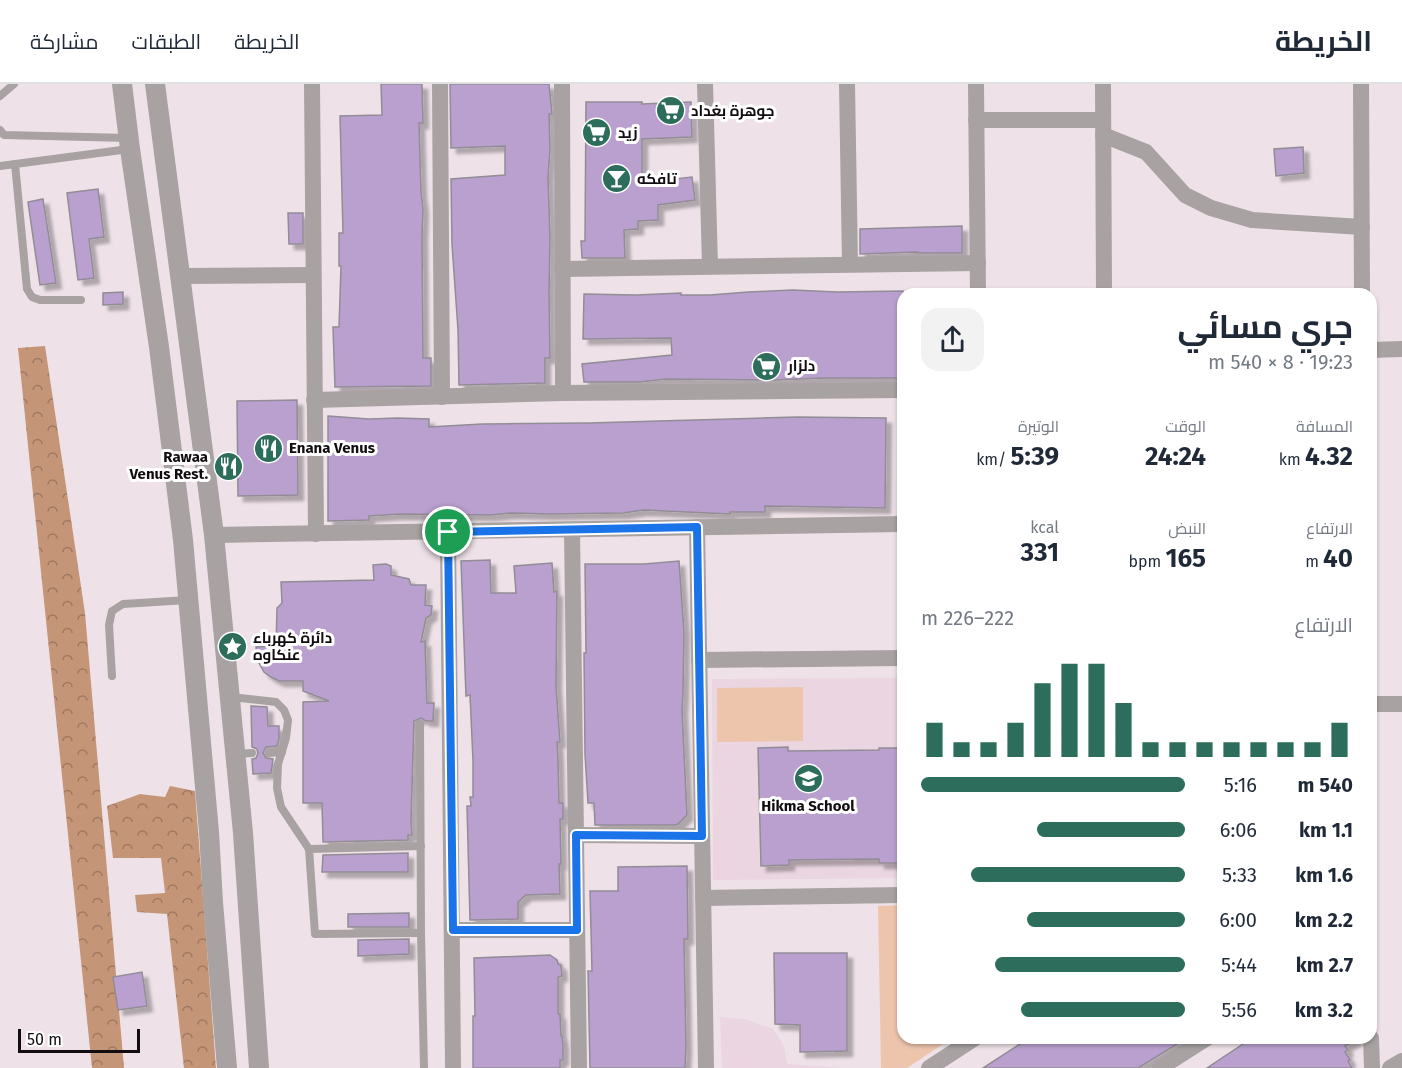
<!DOCTYPE html>
<html lang="ar">
<meta charset="utf-8">
<style>
:root{--surface:#fff;--page:#f2f2f3;--text:#1f2937;--muted:#747a83;--line:#e0e1e3;--accent:#2c6d5b}
body{margin:0;font-family:"Fira Sans",Cairo,sans-serif;background:var(--page);color:var(--text);direction:rtl;height:100vh;display:flex;flex-direction:column;font-size:22px;white-space:nowrap}
*{box-sizing:border-box;margin:0}
p{font-size:20px;color:var(--muted)}
.icon{flex:none;width:33px;height:33px;fill:none;stroke:currentColor;stroke-width:2;stroke-linecap:round;stroke-linejoin:round}
.map{position:relative;flex:1;overflow:hidden;direction:ltr}
.side{position:absolute;left:897px;top:204px;width:480px;height:756px;display:flex;flex-direction:column;background:var(--surface);border-radius:18px;box-shadow:0 2px 4px #0004;direction:rtl}
.side>*{flex:none}
.scale{position:absolute;left:18px;bottom:15px;width:122px;box-sizing:border-box;padding-left:6px;border:3px solid #100c0f;border-top:0;font-size:16px;line-height:21px;white-space:nowrap;color:#100c0f;-webkit-text-stroke:4px #fff;paint-order:stroke}
.pin{position:absolute;display:grid;place-items:center;width:51px;height:51px;color:#fff;margin:-26px;border:3px solid #fff;border-radius:50%;box-shadow:0 2px 6px #0007}
.round{display:grid;place-items:center;flex:none;width:63px;height:63px;border-radius:18px;background:var(--page)}
.head{display:flex;align-items:center;justify-content:space-between;height:102px;padding:0 24px}
h1{font-size:33px;font-weight:700;line-height:45px}
.metrics{display:grid;grid-template-columns:repeat(3,1fr);gap:9px;height:102px;padding:6px 24px}
.metrics div{display:grid;align-content:center}
.metrics b{font-size:26px;font-weight:700}
.metrics small{font-size:16px;font-weight:400}
.metrics p{font-size:16px}
.chart{height:168px;padding:12px 24px}
.chart p{display:flex;justify-content:space-between}
.chart svg{width:100%;height:108px;margin-top:6px;stroke:var(--accent);stroke-width:6}
ul{padding:0 24px;list-style:none;font-size:20px}
li{display:grid;grid-template-columns:96px 72px 1fr;align-items:center;height:45px}
li i{height:15px;border-radius:8px;background:var(--accent)}
header{display:flex;align-items:center;gap:36px;box-sizing:border-box;height:84px;padding:0 30px;background:var(--surface);border-bottom:2px solid var(--line)}
header strong{font-size:28px}
nav{display:flex;gap:33px;margin-inline-start:auto;font-size:21px}
.map>svg:first-child{display:block}
.built{fill:#ead5e0}
.green{fill:#edc5ad}
.forest{fill:url(#forest-crowns)}
.building{fill:#baa0ce;stroke:#928c97;stroke-width:1.5;filter:url(#shadow)}
.lines{fill:none;stroke-linecap:round;stroke-linejoin:round}
.service{stroke:#a8a2a2;stroke-width:8}
.minor{stroke:#a8a2a2;stroke-width:16}
.tertiary{stroke:#a8a2a2;stroke-width:20}
.route-casing{stroke:#fff;stroke-width:12}
.route{stroke:#1a73e8;stroke-width:8}
.labels{text-anchor:middle;stroke-width:6;stroke-linejoin:round;paint-order:stroke}
.poi-label{font-size:15px;font-weight:bold;fill:#100c0f;stroke:#fff;text-anchor:start}
</style>
<header>
<strong>الخريطة</strong>
<nav><a>الخريطة</a><a>الطبقات</a><a>مشاركة</a></nav>
</header>
<div class="map">
<svg width="1402" height="984" viewBox="0 0 1402 984">
<defs>
<pattern id="forest-crowns" width="20" height="18" patternUnits="userSpaceOnUse" patternTransform="scale(1.5)"><rect width="20" height="18" fill="#c59577"/><path d="M2 6a3 3 0 1 1 6 0M12 15a3 3 0 1 1 6 0" fill="none" stroke="#9f7860"/></pattern>
<filter id="shadow"><feDropShadow dx="5.5" dy="5.5" stdDeviation="1.5" flood-color="#0004"/></filter>
</defs>
<rect width="100%" height="100%" fill="#eee2e8"/>
<g class="built">
<polygon points="903,594 903,794 713,796 712,595"/>
<polygon points="720,933 745,935 773,945 784,962 787,980 842,984 722,984"/>
</g>
<g class="green">
<polygon points="803,603 803,657 717,658 717,604"/>
<polygon points="903,821 903,954 952,954 907,984 881,984 878,822"/>
</g>
<g class="forest">
<polygon points="45,262 85,529 124,984 92,984 18,264"/>
<polygon points="170,702 195,707 216,984 184,984 167,830 137,828 135,811 165,809 161,774 113,774 107,722 140,710 165,713"/>
</g>
<g class="building">
<polygon points="381,0 422,0 423,39 419,39 421,108 423,125 422,151 423,274 431,274 431,302 335,303 333,243 339,243 341,182 339,182 339,149 343,149 340,32 382,31"/>
<polygon points="450,0 549,0 552,30 549,30 550,65 548,93 550,154 549,209 550,274 545,274 545,299 459,301 458,246 452,160 451,95 505,91 505,62 451,64"/>
<polygon points="586,18 642,18 642,20 691,18 692,53 642,55 642,96 657,96 657,97 692,93 695,116 658,121 658,136 638,137 638,145 624,146 625,174 582,174 581,157 585,157"/>
<polygon points="1303,63 1304,89 1276,92 1274,65"/>
<polygon points="98,105 104,153 89,155 94,194 78,196 67,109"/>
<polygon points="43,115 56,199 40,201 28,118"/>
<polygon points="288,129 303,129 303,160 289,160"/>
<polygon points="962,142 962,169 917,169 917,168 860,170 860,145"/>
<polygon points="793,206 837,208 903,207 903,294 824,294 775,296 666,295 640,298 584,298 582,280 672,271 671,254 583,255 584,210 636,211 681,209 681,211 710,211 748,208"/>
<polygon points="123,208 123,220 103,221 103,209"/>
<polygon points="297,316 298,411 238,412 237,317"/>
<polygon points="328,332 369,335 397,334 429,335 429,343 482,340 589,339 797,333 886,334 885,424 765,422 765,428 730,428 730,430 643,426 623,429 548,430 511,429 491,431 400,430 369,432 369,436 328,437"/>
<polygon points="490,476 491,509 516,509 514,482 552,479 554,508 557,507 556,602 560,658 557,658 558,674 559,719 563,719 563,735 560,735 561,780 559,780 560,810 526,811 518,818 518,835 470,836 467,722 471,722 470,713 473,713 473,677 470,611 466,612 461,477"/>
<polygon points="679,477 684,548 683,609 682,626 687,731 678,740 675,741 595,741 594,719 588,719 585,670 584,569 586,569 585,480 644,480"/>
<polygon points="386,480 391,482 391,491 409,495 411,501 426,501 425,521 432,522 431,531 426,534 421,558 425,557 427,619 434,619 433,637 426,637 421,634 414,637 411,736 412,751 408,751 408,756 323,758 322,719 303,719 303,618 329,617 303,607 303,597 279,597 271,593 264,588 259,579 257,573 256,563 276,562 277,524 282,519 281,498 374,496 373,481"/>
<polygon points="251,622 267,623 268,642 279,642 279,655 277,662 266,663 263,669 266,674 273,675 271,689 253,690 252,675 256,674 258,669 257,665 252,663"/>
<polygon points="788,663 788,667 879,666 879,664 903,664 903,779 879,779 879,775 789,776 789,781 761,782 758,664"/>
<polygon points="408,769 408,788 322,788 323,771"/>
<polygon points="687,782 688,855 684,855 686,962 685,984 590,984 588,887 592,887 590,807 618,807 618,783"/>
<polygon points="409,829 409,843 348,843 348,830"/>
<polygon points="409,855 409,870 358,872 358,856"/>
<polygon points="774,869 847,869 847,967 800,968 800,941 775,940"/>
<polygon points="550,871 557,876 558,880 561,881 562,892 558,893 558,930 560,930 561,952 562,952 563,960 563,976 560,976 560,984 473,984 473,932 475,932 474,874"/>
<polygon points="142,888 147,922 118,926 113,893"/>
<polygon points="1029,954 1187,954 1138,984 983,984"/>
<polygon points="1252,954 1359,954 1345,962 1348,966 1345,968 1350,976 1348,977 1352,984 1207,984"/>
</g>
<g class="lines">
<g class="service">
<polyline points="0,12 14,0"/>
<polyline points="0,46 4,51 128,54"/>
<polyline points="15,80 27,205 32,213 40,216 81,216"/>
<polyline points="0,82 129,65"/>
<polyline points="112,592 109,541 112,527 123,520 188,516"/>
<polyline points="231,613 276,618 284,626 288,636 286,654 278,680 277,704 281,723 309,765"/>
<polyline points="420,640 421,849 424,984"/>
<polyline points="269,669 282,668"/>
<polyline points="236,670 252,669"/>
<polyline points="421,762 309,765 315,850 421,849"/>
</g>
<g class="minor">
<polyline points="312,0 316,450"/>
<polyline points="440,0 442,313"/>
<polyline points="562,0 563,309"/>
<polyline points="705,0 710,182"/>
<polyline points="847,0 850,180"/>
<polyline points="976,0 978,210"/>
<polyline points="1103,0 1104,210"/>
<polyline points="1361,0 1362,210"/>
<polyline points="976,36 1103,36"/>
<polyline points="1103,51 1146,68 1185,111 1211,124 1252,136 1362,143"/>
<polyline points="562,185 978,179"/>
<polyline points="180,192 313,191"/>
<polyline points="1371,266 1402,265"/>
<polyline points="314,316 563,309 903,306"/>
<polyline points="697,443 706,984"/>
<polyline points="572,446 579,984"/>
<polyline points="448,448 453,984"/>
<polyline points="214,451 903,440"/>
<polyline points="699,576 903,574"/>
<polyline points="1371,620 1402,620"/>
<polyline points="576,751 702,752"/>
<polyline points="703,814 903,811"/>
<polyline points="453,846 577,846"/>
<polyline points="1371,954 1372,984"/>
<polyline points="929,984 975,954"/>
<polyline points="1160,984 1207,954"/>
<polyline points="1390,984 1402,977"/>
</g>
<g class="tertiary">
<polyline points="122,0 130,65 159,263 183,456 209,748 213,818 227,984"/>
<polyline points="155,0 214,451 243,749 259,984"/>
</g>
</g>
<g class="lines">
<defs>
<polygon id="route" points="697,443 702,752 576,751 577,846 453,846 448,448"/>
</defs>
<use href="#route" class="route-casing"/>
<use href="#route" class="route"/>
</g>
<defs>
<symbol id="supermarket-disc" viewBox="-11 -11 22 22"><circle r="9.5" fill="#2c6d5b" stroke="#fff"/><path d="M-6-5.5h2.5l.6 2H6L4.5 2H-2.5L-4.4-4H-6ZM-1.5 3.2a1.3 1.3 0 1 0 .1 0ZM3 3.2a1.3 1.3 0 1 0 .1 0Z" fill="#fff"/></symbol>
<symbol id="bar-disc" viewBox="-11 -11 22 22"><circle r="9.5" fill="#2c6d5b" stroke="#fff"/><path d="M-6-5H6L.8 .8V4.5H3.5V6h-7V4.5H-.8V.8Z" fill="#fff"/></symbol>
<symbol id="restaurant-disc" viewBox="-11 -11 22 22"><circle r="9.5" fill="#2c6d5b" stroke="#fff"/><path d="M-5-6h1v4h1v-4h1v4h1v-4h1v5L-1.5 .5V6h-2V.5L-5-1ZM5-6V6H3V1.5H1.5Q1.5-4 5-6Z" fill="#fff"/></symbol>
<symbol id="sight-disc" viewBox="-11 -11 22 22"><circle r="9.5" fill="#2c6d5b" stroke="#fff"/><path d="M0-6L1.8-2.2L6-1.7L2.9 1.2L3.7 5.4L0 3.3L-3.7 5.4L-2.9 1.2L-6-1.7L-1.8-2.2Z" fill="#fff"/></symbol>
<symbol id="school-disc" viewBox="-11 -11 22 22"><circle r="9.5" fill="#2c6d5b" stroke="#fff"/><path d="M0-5L7-2L0 1L-7-2ZM-4 1L0 2.5L4 1V4Q0 6-4 4Z" fill="#fff"/></symbol>
</defs>
<g fill-rule="evenodd">
<use href="#supermarket-disc" x="654" y="10" width="33" height="33"/>
<use href="#supermarket-disc" x="580" y="32" width="33" height="33"/>
<use href="#bar-disc" x="600" y="78" width="33" height="33"/>
<use href="#supermarket-disc" x="750" y="266" width="33" height="33"/>
<use href="#restaurant-disc" x="252" y="348" width="33" height="33"/>
<use href="#restaurant-disc" x="212" y="366" width="33" height="33"/>
<use href="#sight-disc" x="216" y="546" width="33" height="33"/>
<use href="#school-disc" x="792" y="678" width="33" height="33"/>
</g>
<g class="labels">
<g class="poi-label">
<text x="691" y="32">جوهرة بغداد</text>
<text x="618" y="54">زيد</text>
<text x="637" y="100">تافكه</text>
<text x="788" y="287">دلزار</text>
<text x="289" y="369">Enana Venus</text>
<text x="208" y="378" text-anchor="end">Rawaa<tspan x="208" dy="17">Venus Rest.</tspan></text>
<text x="253" y="559">دائرة كهرباء<tspan x="253" dy="17">عنكاوه</tspan></text>
<text x="808" y="727" text-anchor="middle">Hikma School</text>
</g>
</g>
</svg>
<div class="scale">50 m</div>
<div class="pin" style="left:448px;top:448px;background:#1e9e55"><svg class="icon" aria-label="arrive" viewBox="0 0 24 24"><path d="M6 21V4h12l-3 4 3 4H6"/></svg></div>
<section class="side">
<div class="head"><div><h1>جري مسائي</h1><p>19:23 · 8 × 540 m</p></div><a class="round"><svg class="icon" aria-label="share" viewBox="0 0 24 24"><path d="M12 15V3M7 8l5-5 5 5M5 13v7h14v-7"/></svg></a></div>
<div class="metrics">
<div><p>المسافة</p><b>4.32<small> km</small></b></div>
<div><p>الوقت</p><b>24:24</b></div>
<div><p>الوتيرة</p><b>5:39<small> /km</small></b></div>
</div>
<div class="metrics">
<div><p>الارتفاع</p><b>40<small> m</small></b></div>
<div><p>النبض</p><b>165<small> bpm</small></b></div>
<div><p>kcal</p><b>331</b></div>
</div>
<div class="chart"><p><span>الارتفاع</span>222–226 m</p>
<svg viewBox="0 0 160 44" preserveAspectRatio="none"><path d="M5 44V30M15 44V38M25 44V38M35 44V30M45 44V14M55 44V6M65 44V6M75 44V22M85 44V38M95 44V38M105 44V38M115 44V38M125 44V38M135 44V38M145 44V38M155 44V30"/></svg>
</div>
<ul>
<li><b>540 m</b>5:16<i style="width:100%"></i></li>
<li><b>1.1 km</b>6:06<i style="width:56%"></i></li>
<li><b>1.6 km</b>5:33<i style="width:81%"></i></li>
<li><b>2.2 km</b>6:00<i style="width:60%"></i></li>
<li><b>2.7 km</b>5:44<i style="width:72%"></i></li>
<li><b>3.2 km</b>5:56<i style="width:62%"></i></li>
</ul>
</section>
</div>
